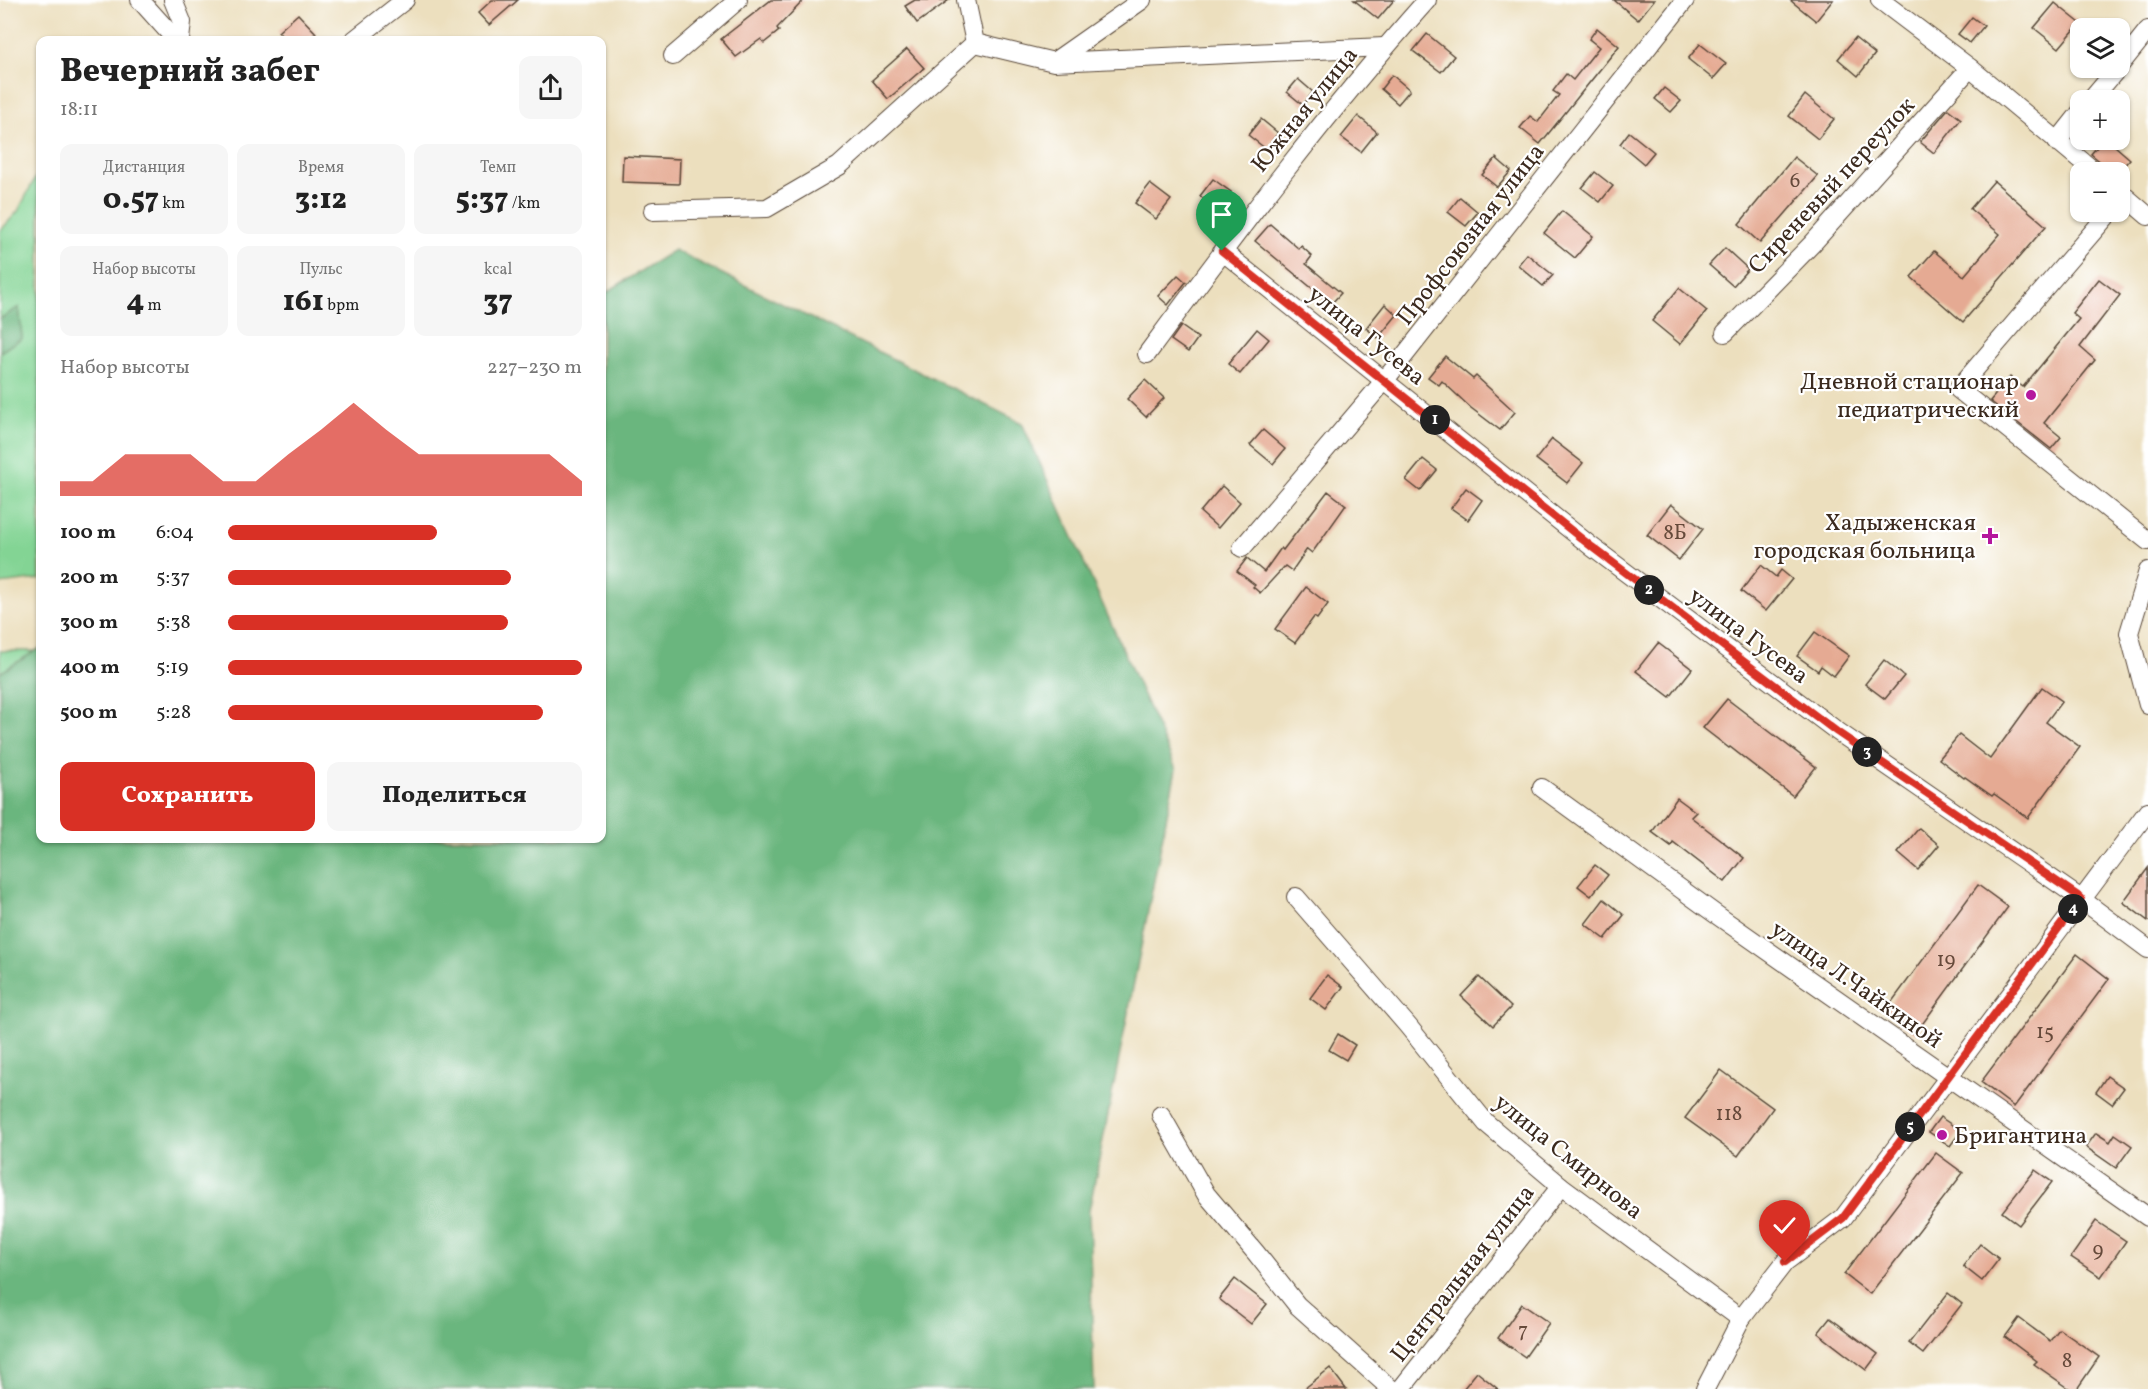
<!DOCTYPE html>
<html lang="ru">
<meta charset="utf-8">
<style>
:root{--surface:#fff;--page:#f6f6f6;--text:#222;--muted:#767676;--accent:#d93025}
body{margin:0;font-family:Vollkorn,serif;background:var(--page);color:var(--text);height:100vh;display:flex;flex-direction:column;font-size:22px;white-space:nowrap}
*{box-sizing:border-box;margin:0}
p{font-size:20px;color:var(--muted)}
.icon{flex:none;width:33px;height:33px;fill:none;stroke:currentColor;stroke-width:2;stroke-linecap:round;stroke-linejoin:round}
.map{position:relative;flex:1;overflow:hidden}
.sheet{position:absolute;left:36px;top:36px;width:570px;height:807px;display:flex;flex-direction:column;background:var(--surface);border-radius:12px;box-shadow:0 2px 4px #0004}
.sheet>*{flex:none}
.controls{position:absolute;left:2070px;top:18px;display:grid;gap:12px}
.controls a{display:grid;place-items:center;width:60px;height:60px;border-radius:12px;background:var(--surface);box-shadow:0 2px 4px #0004;font-size:30px}
.pin{position:absolute;display:grid;place-items:center;width:51px;height:51px;color:#fff;margin:-62px -26px;border-radius:50% 50% 50% 0;rotate:-45deg;box-shadow:0 0 6px #0007}
.pin .icon{rotate:45deg}
.km{position:absolute;width:30px;height:30px;margin:-15px;border-radius:50%;background:#222;color:#fff;font-size:16px;line-height:30px;text-align:center}
.round{display:grid;place-items:center;flex:none;width:63px;height:63px;border-radius:12px;background:var(--page)}
.summary{display:flex;align-items:center;justify-content:space-between;height:102px;padding:0 24px}
h1{font-size:33px;font-weight:800;line-height:45px}
.metrics{display:grid;grid-template-columns:repeat(3,1fr);gap:9px;height:102px;padding:6px 24px}
.metrics div{display:grid;align-content:center;border-radius:12px;background:var(--page);text-align:center}
.metrics b{font-size:30px;font-weight:800}
.metrics small{font-size:16px;font-weight:400}
.metrics p{font-size:16px}
.chart{height:168px;padding:12px 24px}
.chart p{display:flex;justify-content:space-between}
.chart svg{width:100%;height:108px;margin-top:6px;fill:var(--accent);opacity:.7}
.action{display:flex;gap:12px;margin-top:auto;padding:12px 24px}
.action a{flex:1;height:69px;border-radius:12px;background:var(--accent);color:#fff;font-size:24px;font-weight:800;line-height:69px;text-align:center}
.action a+a{background:var(--page);color:var(--text)}
ul{padding:0 24px;list-style:none;font-size:20px}
li{display:grid;grid-template-columns:96px 72px 1fr;align-items:center;height:45px}
li i{height:15px;border-radius:8px;background:var(--accent)}
.map>svg:first-child{display:block}
.green{fill:#83d494;stroke:#5f7f59;stroke-width:1.5}
.forest{fill:#6ab67e;stroke:#52704e;stroke-width:1.5}
.building{fill:#e5aa93}
.lines{fill:none;stroke-linecap:round;stroke-linejoin:round}
.minor-casing{stroke:#564536;stroke-width:20}
.minor{stroke:#fff;stroke-width:18}
.route-casing{stroke:#fff;stroke-width:12}
.route{stroke:#d93025;stroke-width:8}
.poi-dot{fill:#b5179e;stroke:#fff;stroke-width:2}
.labels{text-anchor:middle;stroke-width:4.5;stroke-linejoin:round;paint-order:stroke}
.number-label{font-size:21px;fill:#664a3b}
.street-label{font-size:24px;fill:#3b2a1e;stroke:#fff}
.poi-label{font-size:24px;fill:#3b2a1e;stroke:#fff;text-anchor:end}
</style>
<div class="map">
<svg width="2148" height="1389" viewBox="0 0 2148 1389">
<rect width="100%" height="100%" fill="#fff"/>
<filter id="ink" filterUnits="userSpaceOnUse"><feTurbulence type="fractalNoise" baseFrequency=".0167" numOctaves="2"/><feDisplacementMap in="SourceGraphic" scale="12" xChannelSelector="R" yChannelSelector="G"/><feConvolveMatrix kernelMatrix="1 2 1 2 8 2 1 2 1" color-interpolation-filters="sRGB"/></filter>
<filter id="wash" filterUnits="userSpaceOnUse"><feTurbulence type="fractalNoise" baseFrequency=".008" numOctaves="4" result="noise"/><feDisplacementMap in="SourceGraphic" scale="24" xChannelSelector="R" yChannelSelector="G"/><feGaussianBlur stdDeviation="1.35" result="paint"/><feColorMatrix in="noise" values="0 0 0 0 0 0 0 0 0 0 0 0 0 0 0 0 0 1.4 0 .05"/><feComposite in="paint" operator="in"/></filter>
<g filter="url(#wash)">
<rect width="100%" height="100%" fill="#ecdfbe"/>
<g class="green">
<polygon points="40,169 40,579 0,584 0,352 22,338 19,308 0,319 0,231 18,211"/>
<polygon points="0,651 36,651 0,673"/>
</g>
<g class="forest">
<polygon points="674,250 1022,423 1176,769 1089,1211 1094,1389 0,1389 0,673 40,648 40,838 602,838 602,295"/>
<polygon points="19,307 22,338 0,352 0,319"/>
</g>
<g id="blocks">
<g class="building">
<polygon points="492,0 518,0 489,25 478,13"/>
<polygon points="771,0 804,0 777,28 779,31 764,43 761,39 736,57 721,39"/>
<polygon points="915,0 949,0 917,23 905,6"/>
<polygon points="1354,0 1394,0 1378,19"/>
<polygon points="1614,0 1654,0 1638,20"/>
<polygon points="1790,0 1833,0 1816,21"/>
<polygon points="2055,3 2080,23 2059,48 2034,28"/>
<polygon points="298,14 316,33 307,40 286,40 278,32"/>
<polygon points="1972,17 1984,26 1970,43 1958,34"/>
<polygon points="1597,28 1619,46 1540,144 1520,128 1530,116 1538,122 1559,95 1553,91 1566,74 1573,80 1599,47 1589,39"/>
<polygon points="1427,34 1454,56 1441,72 1413,51"/>
<polygon points="1855,38 1875,54 1858,76 1838,59"/>
<polygon points="1700,44 1726,64 1713,79 1688,59"/>
<polygon points="907,49 924,68 888,99 872,80"/>
<polygon points="1392,75 1410,90 1398,104 1381,89"/>
<polygon points="1298,79 1313,92 1303,105 1287,92"/>
<polygon points="1664,88 1681,101 1671,112 1655,99"/>
<polygon points="1805,95 1834,119 1818,139 1789,116"/>
<polygon points="1948,109 1961,119 1934,153 1920,142"/>
<polygon points="1358,116 1377,132 1361,152 1341,137"/>
<polygon points="1261,119 1278,133 1266,149 1248,135"/>
<polygon points="1629,132 1654,152 1644,164 1620,144"/>
<polygon points="2103,140 2108,140 2130,159 2118,172 2106,172 2103,164 2091,154"/>
<polygon points="623,156 680,159 679,184 622,182"/>
<polygon points="1794,157 1818,176 1760,243 1739,224"/>
<polygon points="1496,158 1511,171 1497,187 1482,175"/>
<polygon points="1595,172 1613,186 1600,202 1582,188"/>
<polygon points="1213,179 1231,192 1217,210 1200,196"/>
<polygon points="1994,181 2046,226 1963,322 1911,277 1934,251 1964,276 2000,234 1970,209"/>
<polygon points="1150,184 1171,200 1156,219 1135,203"/>
<polygon points="1460,197 1478,212 1466,226 1448,212"/>
<polygon points="1562,211 1593,236 1575,258 1544,233"/>
<polygon points="1270,224 1299,249 1301,246 1312,256 1306,264 1341,293 1331,304 1255,241"/>
<polygon points="1725,248 1748,269 1733,286 1709,265"/>
<polygon points="1527,254 1553,275 1543,286 1518,265"/>
<polygon points="1178,275 1186,282 1168,305 1158,296"/>
<polygon points="2099,279 2120,295 2080,347 2095,360 2044,423 2061,437 2051,449 1990,401 2010,377 2023,387 2079,319 2072,313"/>
<polygon points="1679,288 1707,311 1680,344 1652,321"/>
<polygon points="1385,304 1397,315 1378,338 1366,328"/>
<polygon points="1181,326 1198,338 1188,352 1171,340"/>
<polygon points="1257,329 1269,339 1240,374 1228,364"/>
<polygon points="1445,356 1473,379 1476,376 1515,412 1500,430 1471,408 1442,381 1439,385 1428,377"/>
<polygon points="1145,380 1164,398 1146,417 1127,399"/>
<polygon points="1263,430 1285,449 1273,464 1250,445"/>
<polygon points="1552,439 1583,463 1567,483 1536,459"/>
<polygon points="1423,459 1437,470 1420,491 1406,480"/>
<polygon points="1222,486 1240,502 1218,528 1200,512"/>
<polygon points="1466,488 1482,500 1468,520 1451,508"/>
<polygon points="1328,491 1346,505 1312,553 1307,549 1292,571 1285,566 1260,593 1253,587 1255,585 1237,571 1247,558 1264,572 1281,548 1283,550"/>
<polygon points="1671,504 1703,529 1679,560 1647,535"/>
<polygon points="1761,565 1776,577 1781,570 1792,579 1766,611 1741,591"/>
<polygon points="1306,587 1328,604 1317,619 1314,617 1295,643 1275,629"/>
<polygon points="1815,632 1849,656 1834,676 1821,666 1818,671 1797,656"/>
<polygon points="1658,643 1692,669 1670,697 1636,671"/>
<polygon points="1884,660 1904,676 1885,699 1865,684"/>
<polygon points="2042,687 2062,701 2046,722 2080,747 2028,818 1994,794 1992,796 1965,777 1964,778 1939,759 1959,735 1990,759"/>
<polygon points="1727,699 1816,767 1793,796 1730,747 1729,748 1703,728"/>
<polygon points="1677,798 1696,812 1691,817 1744,858 1725,882 1673,842 1671,846 1652,832"/>
<polygon points="1919,828 1939,845 1918,870 1898,853"/>
<polygon points="1595,865 1608,875 1591,896 1578,886"/>
<polygon points="2148,868 2148,921 2123,902"/>
<polygon points="1978,885 2008,907 1915,1034 1885,1011"/>
<polygon points="1604,899 1624,915 1605,939 1585,924"/>
<polygon points="2077,954 2109,979 2014,1107 1981,1082"/>
<polygon points="1327,975 1343,987 1326,1010 1310,998"/>
<polygon points="1479,977 1511,1007 1493,1026 1461,996"/>
<polygon points="1338,1034 1355,1045 1346,1060 1329,1050"/>
<polygon points="1721,1070 1773,1108 1738,1156 1685,1118"/>
<polygon points="2107,1076 2124,1088 2112,1104 2096,1092"/>
<polygon points="1940,1117 1961,1131 1950,1146 1929,1132"/>
<polygon points="2096,1133 2110,1142 2115,1134 2132,1146 2116,1168 2086,1147"/>
<polygon points="1936,1153 1963,1173 1870,1294 1844,1274"/>
<polygon points="2035,1170 2052,1182 2019,1225 2002,1212"/>
<polygon points="2096,1221 2126,1241 2101,1277 2071,1257"/>
<polygon points="1980,1244 1999,1259 1982,1281 1963,1266"/>
<polygon points="1235,1279 1267,1304 1251,1324 1219,1299"/>
<polygon points="1948,1293 1962,1304 1923,1354 1909,1343"/>
<polygon points="1522,1304 1549,1323 1525,1357 1498,1338"/>
<polygon points="1830,1318 1878,1354 1866,1370 1818,1333"/>
<polygon points="2019,1318 2050,1341 2059,1329 2099,1357 2077,1389 2070,1389 2034,1364 2037,1361 2005,1337"/>
<polygon points="1330,1368 1346,1389 1304,1389"/>
<polygon points="1477,1372 1498,1389 1463,1389"/>
</g>
</g>
</g>
<g filter="url(#ink)">
<use href="#blocks" fill-opacity="0" stroke="#564536" stroke-width="1.5"/>
<g class="lines">
<defs>
<g id="minor">
<polyline points="140,0 176,40"/>
<polyline points="173,0 182,22 180,40"/>
<polyline points="966,0 975,43 1054,62 1384,47"/>
<polyline points="1880,0 1970,68 2095,172"/>
<polyline points="354,40 405,0"/>
<polyline points="673,56 738,0"/>
<polyline points="1055,61 1142,0"/>
<polyline points="2120,65 2148,30"/>
<polyline points="2091,100 2118,68"/>
<polyline points="2057,142 2080,113"/>
<polyline points="2120,192 2148,216"/>
<polyline points="653,211 767,208 839,166 975,43"/>
<polyline points="2110,212 1958,389 2148,541"/>
<polyline points="1222,251 1592,547 1837,731 2081,899 2148,949"/>
<polyline points="1725,333 1812,244 1970,68"/>
<path d="M1147 354C1236 233 1327 112 1427 0"/>
<polyline points="1242,548 1385,380 1685,0"/>
<polyline points="2148,571 2129,633 2148,705"/>
<polyline points="1542,788 1714,913 2148,1217"/>
<polyline points="1296,897 1408,1026 1486,1123 1561,1186 1741,1319"/>
<polyline points="1161,1115 1206,1194 1256,1253 1297,1305 1391,1389"/>
<polyline points="1401,1389 1561,1186"/>
<polyline points="1705,1389 1741,1319 1785,1262 1843,1218 2148,811"/>
</g>
</defs>
<use href="#minor" class="minor-casing"/>
<use href="#minor" class="minor"/>
</g>
</g>
<g class="lines" filter="url(#ink)">
<defs>
<polyline id="route" points="1222,251 1592,547 1837,732 2081,898 1843,1218 1785,1262"/>
</defs>
<use href="#route" class="route-casing"/>
<use href="#route" class="route"/>
</g>
<g class="poi-dot">
<circle cx="2031" cy="395" r="6"/>
<path d="M1987 527h6v6h6v6h-6v6h-6v-6h-6v-6h6z"/>
<circle cx="1942" cy="1135" r="6"/>
</g>
<g class="labels">
<g class="number-label">
<text x="1795" y="187">6</text>
<text x="1675" y="539">8Б</text>
<text x="1946" y="966">19</text>
<text x="2045" y="1038">15</text>
<text x="1729" y="1120">118</text>
<text x="2098" y="1256">9</text>
<text x="1523" y="1337">7</text>
<text x="2067" y="1367">8</text>
</g>
<g class="street-label">
<text transform="translate(1304 109) rotate(-51)" y="8">Южная улица</text>
<text transform="translate(1831 185) rotate(-47)" y="8">Сиреневый переулок</text>
<text transform="translate(1470 234) rotate(-52)" y="8">Профсоюзная улица</text>
<text transform="translate(1367 335) rotate(39)" y="8">улица Гусева</text>
<text transform="translate(1749 635) rotate(37)" y="8">улица Гусева</text>
<text transform="translate(1857 984) rotate(35)" y="8">улица Л.Чайкиной</text>
<text transform="translate(1569 1156) rotate(39)" y="8">улица Смирнова</text>
<text transform="translate(1462 1273) rotate(-52)" y="8">Центральная улица</text>
</g>
<g class="poi-label">
<text x="2019" y="389">Дневной стационар<tspan x="2019" dy="28">педиатрический</tspan></text>
<text x="1976" y="530">Хадыженская<tspan x="1976" dy="28">городская больница</tspan></text>
<text x="1954" y="1143" text-anchor="start">Бригантина</text>
</g>
</g>
</svg>
<div class="controls">
<a><svg class="icon" aria-label="layers" viewBox="0 0 24 24"><path d="M12 4l9 5-9 5-9-5zM3 14l9 5 9-5"/></svg></a>
<a>+</a>
<a>−</a>
</div>
<div class="pin" style="left:1222px;top:251px;background:#1e9e55"><svg class="icon" aria-label="arrive" viewBox="0 0 24 24"><path d="M6 21V4h12l-3 4 3 4H6"/></svg></div>
<div class="pin" style="left:1785px;top:1262px;background:#d93025"><svg class="icon" aria-label="check" viewBox="0 0 24 24"><path d="M5 12l5 5 9-10"/></svg></div>
<b class="km" style="left:1435px;top:420px">1</b>
<b class="km" style="left:1649px;top:590px">2</b>
<b class="km" style="left:1867px;top:752px">3</b>
<b class="km" style="left:2073px;top:909px">4</b>
<b class="km" style="left:1910px;top:1127px">5</b>
<section class="sheet">
<div class="summary"><div><h1>Вечерний забег</h1><p>18:11</p></div><a class="round"><svg class="icon" aria-label="share" viewBox="0 0 24 24"><path d="M12 15V3M7 8l5-5 5 5M5 13v7h14v-7"/></svg></a></div>
<div class="metrics">
<div><p>Дистанция</p><b>0.57<small> km</small></b></div>
<div><p>Время</p><b>3:12</b></div>
<div><p>Темп</p><b>5:37<small> /km</small></b></div>
</div>
<div class="metrics">
<div><p>Набор высоты</p><b>4<small> m</small></b></div>
<div><p>Пульс</p><b>161<small> bpm</small></b></div>
<div><p>kcal</p><b>37</b></div>
</div>
<div class="chart"><p><span>Набор высоты</span>227–230 m</p>
<svg viewBox="0 0 160 44" preserveAspectRatio="none"><path d="M0 44V38L10 38L20 27L30 27L40 27L50 38L60 38L70 27L80 17L90 6L100 17L110 27L120 27L130 27L140 27L150 27L160 38V44z"/></svg>
</div>
<ul>
<li><b>100 m</b>6:04<i style="width:59%"></i></li>
<li><b>200 m</b>5:37<i style="width:80%"></i></li>
<li><b>300 m</b>5:38<i style="width:79%"></i></li>
<li><b>400 m</b>5:19<i style="width:100%"></i></li>
<li><b>500 m</b>5:28<i style="width:89%"></i></li>
</ul>
<div class="action"><a>Сохранить</a><a>Поделиться</a></div>
</section>
</div>
